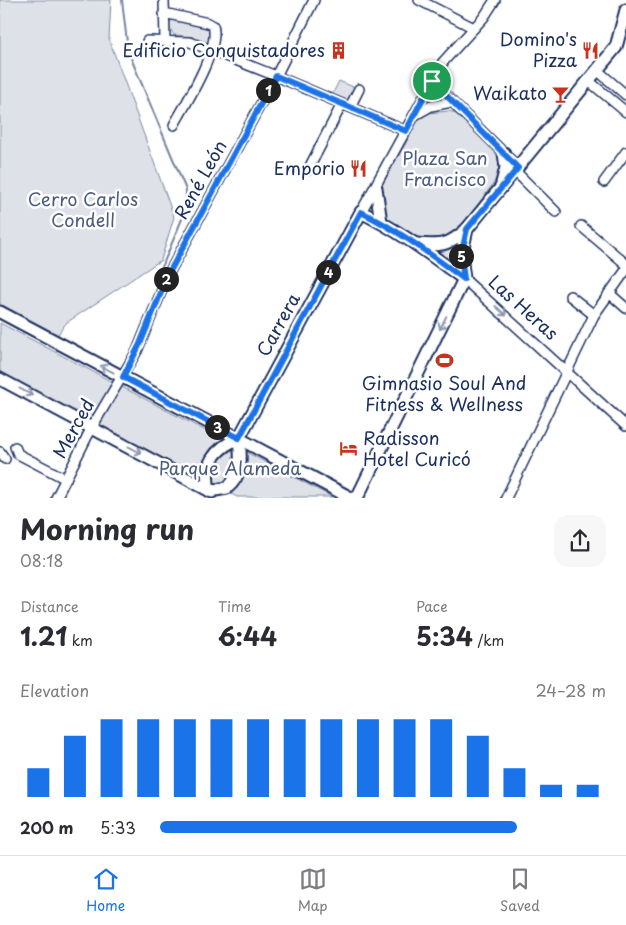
<!DOCTYPE html>
<meta charset="utf-8">
<style>
:root{--surface:#fff;--page:#f7f7f7;--text:#2b2b33;--muted:#7c7c81;--line:#e1e1e2;--accent:#1a73e8}
body{margin:0;font-family:"Playpen Sans",sans-serif;background:var(--page);color:var(--text);height:100vh;display:flex;flex-direction:column;font-size:19px;white-space:nowrap}
*{box-sizing:border-box;margin:0}
p{font-size:16px;color:var(--muted)}
.icon{flex:none;width:28px;height:28px;fill:none;stroke:currentColor;stroke-width:2;stroke-linecap:round;stroke-linejoin:round}
.map{position:relative;height:498px;overflow:hidden}
.sheet{display:flex;flex-direction:column;background:var(--surface);flex:1}
.sheet>*{flex:none}
.pin{position:absolute;display:grid;place-items:center;width:42px;height:42px;color:#fff;margin:-21px;border:2px solid #fff;border-radius:50%;box-shadow:0 1px 5px #0007}
.km{position:absolute;width:25px;height:25px;margin:-12px;border-radius:50%;background:#222;color:#fff;font-size:14px;line-height:25px;text-align:center}
.round{display:grid;place-items:center;flex:none;width:52px;height:52px;border-radius:15px;background:var(--page)}
.overview{display:flex;align-items:center;justify-content:space-between;height:85px;padding:0 20px}
h1{font-size:28px;font-weight:700;line-height:38px}
.figures{display:grid;grid-template-columns:repeat(3,1fr);gap:8px;height:85px;padding:5px 20px}
.figures div{display:grid;align-content:center}
.figures b{font-size:25px;font-weight:700}
.figures small{font-size:14px;font-weight:400}
.figures p{font-size:14px}
.chart{height:140px;padding:10px 20px}
.chart p{display:flex;justify-content:space-between}
.chart svg{width:100%;height:90px;margin-top:5px;stroke:var(--accent);stroke-width:6}
ul{padding:0 20px;list-style:none;font-size:16px}
li{display:grid;grid-template-columns:80px 60px 1fr;align-items:center;height:38px}
li i{height:12px;border-radius:6px;background:var(--accent)}
.menu{display:flex;justify-content:space-around;align-items:center;height:70px;border-top:1px solid var(--line);background:var(--surface);font-size:14px;color:var(--muted)}
.menu a{display:grid;justify-items:center;gap:2px}
.menu .on{color:var(--accent)}
.map>svg:first-child{display:block}
.green{fill:#dee1e7;stroke:#7c88a2}
.lines{fill:none;stroke-linecap:round;stroke-linejoin:round}
.stream{stroke:#77839f;stroke-width:2}
.minor-casing{stroke:#1b2f5e;stroke-width:12}
.major-casing{stroke:#1b2f5e;stroke-width:15}
.minor{stroke:#fff;stroke-width:9}
.major{stroke:#fff;stroke-width:11}
.oneway{stroke:#8d97ae}
.route-casing{stroke:#fff;stroke-width:10}
.route{stroke:#1a73e8;stroke-width:6}
.labels{text-anchor:middle;stroke-width:5;stroke-linejoin:round;paint-order:stroke}
.poi-label{font-size:18px;fill:#1b2f5e;stroke:#fff;text-anchor:end}
.park-label{font-size:18px;fill:#4c5c80;stroke:#fff}
.street-label{font-size:18px;fill:#1b2f5e;stroke:#fff}
</style>
<div class="map">
<svg width="626" height="498" viewBox="0 0 626 498">
<rect width="100%" height="100%" fill="#fff"/>
<filter id="ink" filterUnits="userSpaceOnUse"><feTurbulence type="fractalNoise" baseFrequency=".02" numOctaves="2"/><feDisplacementMap in="SourceGraphic" scale="10" xChannelSelector="R" yChannelSelector="G"/><feConvolveMatrix kernelMatrix="1 2 1 2 8 2 1 2 1" color-interpolation-filters="sRGB"/></filter>
<g filter="url(#ink)">
<g class="green">
<polygon points="0,0 111,0 109,39 174,217 161,260 66,323 55,339 0,309"/>
<path d="M171 20 207 28 210 33 208 43C197 44 186 35 174 35L168 25Z"/>
<polygon points="339,81 356,88 348,103 332,95"/>
<path d="M450 111 461 117 498 152C501 162 498 174 494 183 476 205 454 248 420 239L384 217 380 189 383 183 420 118 427 113Z"/>
<polygon points="457,248 458,270 433,251"/>
<polygon points="0,323 332,497 237,497 0,373"/>
</g>
<g class="lines">
<g class="stream">
<polyline points="122,0 128,51 186,190 185,211"/>
<polyline points="159,274 182,219"/>
</g>
<defs>
<g id="minor">
<polyline points="164,0 165,40"/>
<polyline points="419,0 474,28"/>
<path d="M164 13 208 23 213 26C221 47 185 105 174 125"/>
<polyline points="147,41 190,42 276,76 406,131"/>
<polyline points="598,71 626,95"/>
<polyline points="431,81 518,167"/>
<polyline points="590,82 626,112"/>
<polyline points="350,107 359,89"/>
<polyline points="415,115 431,106 452,102"/>
<polyline points="308,170 342,104"/>
<polyline points="515,171 556,212"/>
<polyline points="604,182 626,152"/>
<polyline points="361,212 443,62 484,17 495,0"/>
<polyline points="581,226 626,264"/>
<polyline points="464,279 626,426"/>
<polyline points="609,293 626,308"/>
<polyline points="570,296 594,315"/>
<polyline points="15,447 18,454 66,479"/>
<polyline points="0,452 5,459"/>
<polyline points="56,498 92,427 137,351 169,273 276,76 314,0"/>
<polyline points="506,498 594,315 626,270"/>
</g>
<g id="major">
<polyline points="502,183 506,168 504,153"/>
<polyline points="376,188 381,222"/>
<path d="M416 244C441 246 448 246 467 229L616 47 626 10"/>
<polyline points="464,279 461,256 467,229"/>
<polyline points="0,312 351,498"/>
<polyline points="0,379 212,492"/>
<path d="M239 438C241 457 243 475 227 488L210 491C201 465 216 448 239 438L361 212C398 230 431 255 464 279"/>
<polyline points="357,498 464,279"/>
</g>
</defs>
<use href="#minor" class="minor-casing"/>
<use href="#major" class="major-casing"/>
<use href="#minor" class="minor"/>
<use href="#major" class="major"/>
</g>
<defs><path id="oneway-shaft" d="M-6 0H5M1.5-3L5.5 0L1.5 3" fill="none" stroke-width="1.6" stroke-linecap="round" stroke-linejoin="round" transform="scale(1.25)"/></defs>
<g class="oneway">
<use href="#oneway-shaft" transform="translate(501 311) rotate(42)"/>
<use href="#oneway-shaft" transform="translate(443 323) rotate(116)"/>
<use href="#oneway-shaft" transform="translate(107 369) rotate(-152)"/>
<use href="#oneway-shaft" transform="translate(26 392) rotate(28)"/>
<use href="#oneway-shaft" transform="translate(135 450) rotate(28)"/>
</g>
</g>
<g class="lines" filter="url(#ink)">
<defs>
<path id="route" d="M276 76 406 131 432 81 518 168 467 229 461 256 464 279C431 255 398 230 361 212L239 438 123 377 140 344 169 273Z"/>
</defs>
<use href="#route" class="route-casing"/>
<use href="#route" class="route"/>
</g>
<defs>
<symbol id="restaurant-bare" viewBox="-9 -9 18 18"><path d="M-5-6h1v4h1v-4h1v4h1v-4h1v5L-1.5 .5V6h-2V.5L-5-1ZM5-6V6H3V1.5H1.5Q1.5-4 5-6Z" fill="#c8321e" stroke="#fff" stroke-width="2.5" paint-order="stroke"/></symbol>
<symbol id="building-bare" viewBox="-9 -9 18 18"><path d="M-4-6H4V6H1V3H-1V6H-4ZM-2.5-4.3h1.7v1.8h-1.7ZM.8-4.3h1.7v1.8H.8ZM-2.5-1h1.7V.8h-1.7ZM.8-1h1.7V.8H.8Z" fill="#c8321e" stroke="#fff" stroke-width="2.5" paint-order="stroke"/></symbol>
<symbol id="bar-bare" viewBox="-9 -9 18 18"><path d="M-6-5H6L.8 .8V4.5H3.5V6h-7V4.5H-.8V.8Z" fill="#c8321e" stroke="#fff" stroke-width="2.5" paint-order="stroke"/></symbol>
<symbol id="stadium-bare" viewBox="-9 -9 18 18"><path d="M0-5a6.5 5 0 1 0 0 10a6.5 5 0 1 0 0-10ZM-3.5-1.8h7v3.6h-7Z" fill="#c8321e" stroke="#fff" stroke-width="2.5" paint-order="stroke"/></symbol>
<symbol id="hotel-bare" viewBox="-9 -9 18 18"><path d="M-6-4.5h1.5V1H6V5H4.5V3h-9V5H-6ZM-4 0a1.8 1.8 0 1 1 3.6 0ZM.5 0V-2.5h3Q6-2.5 6 0Z" fill="#c8321e" stroke="#fff" stroke-width="2.5" paint-order="stroke"/></symbol>
</defs>
<g fill-rule="evenodd">
<use href="#restaurant-bare" x="578" y="38" width="25" height="25"/>
<use href="#building-bare" x="326" y="38" width="25" height="25"/>
<use href="#bar-bare" x="548" y="82" width="25" height="25"/>
<use href="#restaurant-bare" x="346" y="156" width="25" height="25"/>
<use href="#stadium-bare" x="432" y="348" width="25" height="25"/>
<use href="#hotel-bare" x="336" y="436" width="25" height="25"/>
</g>
<g class="labels">
<g class="poi-label">
<text x="577" y="46">Domino's<tspan x="577" dy="21">Pizza</tspan></text>
<text x="325" y="57">Edificio Conquistadores</text>
<text x="547" y="100">Waikato</text>
<text x="345" y="175">Emporio</text>
<text x="444" y="390" text-anchor="middle">Gimnasio Soul And<tspan x="444" dy="21">Fitness &amp; Wellness</tspan></text>
<text x="363" y="445" text-anchor="start">Radisson<tspan x="363" dy="21">Hotel Curicó</tspan></text>
</g>
<g class="park-label">
<text x="445" y="165">Plaza San<tspan x="445" dy="21">Francisco</tspan></text>
<text x="83" y="206">Cerro Carlos<tspan x="83" dy="21">Condell</tspan></text>
<text x="230" y="475">Parque Alameda</text>
</g>
<g class="street-label">
<text transform="translate(201 180) rotate(-61)" y="6">René León</text>
<text transform="translate(523 308) rotate(42)" y="6">Las Heras</text>
<text transform="translate(279 325) rotate(-61)" y="6">Carrera</text>
<text transform="translate(74 429) rotate(-61)" y="6">Merced</text>
</g>
</g>
</svg>
<div class="pin" style="left:432px;top:81px;background:#1e9e55"><svg class="icon" aria-label="arrive" viewBox="0 0 24 24"><path d="M6 21V4h12l-3 4 3 4H6"/></svg></div>
<b class="km" style="left:268px;top:90px">1</b>
<b class="km" style="left:166px;top:279px">2</b>
<b class="km" style="left:217px;top:427px">3</b>
<b class="km" style="left:328px;top:272px">4</b>
<b class="km" style="left:461px;top:256px">5</b>
</div>
<section class="sheet">
<div class="overview"><div><h1>Morning run</h1><p>08:18</p></div><a class="round"><svg class="icon" aria-label="share" viewBox="0 0 24 24"><path d="M12 15V3M7 8l5-5 5 5M5 13v7h14v-7"/></svg></a></div>
<div class="figures">
<div><p>Distance</p><b>1.21<small> km</small></b></div>
<div><p>Time</p><b>6:44</b></div>
<div><p>Pace</p><b>5:34<small> /km</small></b></div>
</div>
<div class="chart"><p><span>Elevation</span>24–28 m</p>
<svg viewBox="0 0 160 44" preserveAspectRatio="none"><path d="M5 44V30M15 44V14M25 44V6M35 44V6M45 44V6M55 44V6M65 44V6M75 44V6M85 44V6M95 44V6M105 44V6M115 44V6M125 44V14M135 44V30M145 44V38M155 44V38"/></svg>
</div>
<ul>
<li><b>200 m</b>5:33<i style="width:80%"></i></li>
</ul>
</section>
<nav class="menu">
<a class="on"><svg class="icon" aria-label="home" viewBox="0 0 24 24"><path d="M3 11l9-7 9 7M6 9v11h12V9"/></svg>Home</a>
<a><svg class="icon" aria-label="map" viewBox="0 0 24 24"><path d="M3 6l6-2 6 2 6-2v14l-6 2-6-2-6 2zM9 4v14M15 6v14"/></svg>Map</a>
<a><svg class="icon" aria-label="saved" viewBox="0 0 24 24"><path d="M7 4h10v16l-5-4-5 4z"/></svg>Saved</a>
</nav>
